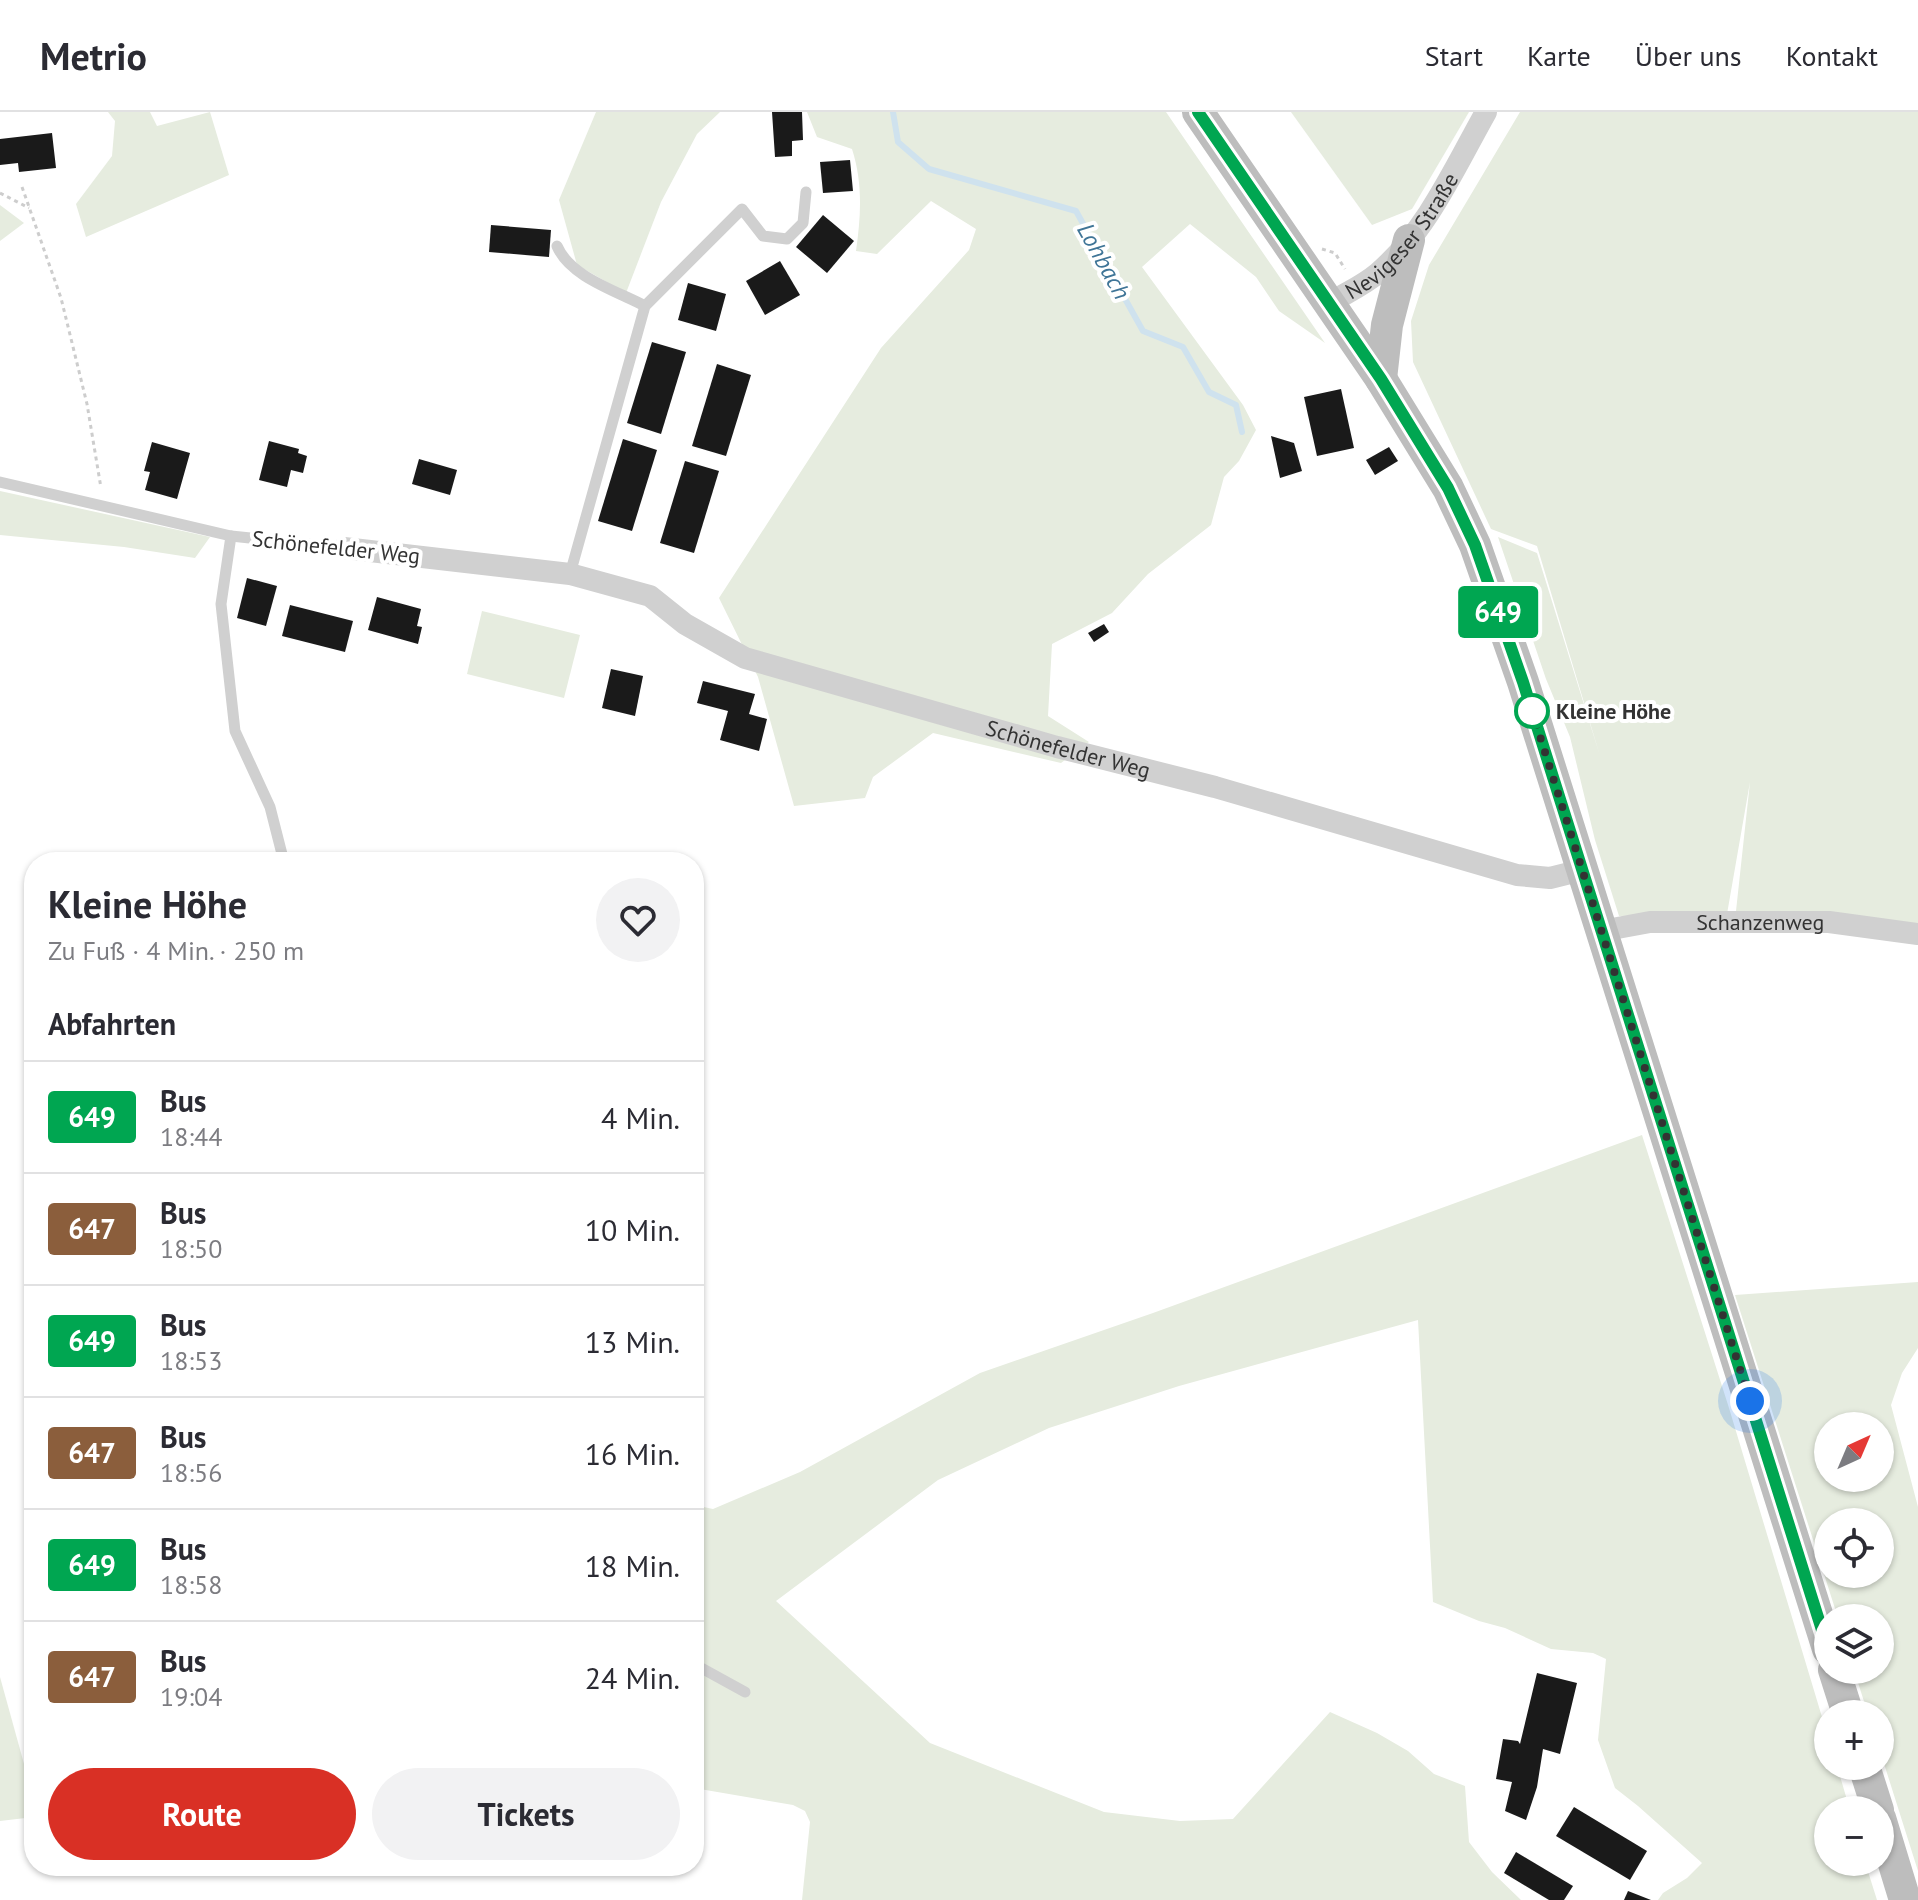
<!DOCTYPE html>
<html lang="de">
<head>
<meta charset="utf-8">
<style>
	:root { --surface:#fff; --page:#f2f2f3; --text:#2b2b33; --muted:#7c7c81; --line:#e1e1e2; --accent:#d93025 }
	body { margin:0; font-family:"PT Sans",sans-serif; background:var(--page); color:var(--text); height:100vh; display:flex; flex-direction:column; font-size:30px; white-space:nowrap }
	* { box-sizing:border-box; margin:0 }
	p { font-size:26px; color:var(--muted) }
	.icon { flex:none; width:44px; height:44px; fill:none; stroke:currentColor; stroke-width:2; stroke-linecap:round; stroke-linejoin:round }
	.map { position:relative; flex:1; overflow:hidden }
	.drawer { position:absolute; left:24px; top:740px; width:680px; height:1024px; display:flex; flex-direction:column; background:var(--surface); border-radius:32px; box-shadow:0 2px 6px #0004 }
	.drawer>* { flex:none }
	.badge { padding:0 16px; border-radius:6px; font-size:28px; line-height:52px }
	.needle { width:52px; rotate:44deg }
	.controls { position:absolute; left:1814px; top:1300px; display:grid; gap:16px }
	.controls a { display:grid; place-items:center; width:80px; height:80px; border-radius:50%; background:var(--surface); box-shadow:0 2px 6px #0004; font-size:40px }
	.you { position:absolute; width:40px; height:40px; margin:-20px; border:6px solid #fff; border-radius:50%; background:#1a73e8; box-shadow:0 0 0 12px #1a73e833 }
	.map>.badge { position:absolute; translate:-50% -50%; box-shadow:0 0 0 4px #fff }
	h2 { padding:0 24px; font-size:30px; line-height:72px }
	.round { display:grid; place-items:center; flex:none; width:84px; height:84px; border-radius:42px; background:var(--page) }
	.headline { display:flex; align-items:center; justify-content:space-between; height:136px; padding:0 24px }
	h1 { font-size:38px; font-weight:600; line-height:60px }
	.primary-button { display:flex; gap:16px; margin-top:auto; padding:16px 24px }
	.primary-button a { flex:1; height:92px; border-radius:48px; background:var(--accent); color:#fff; font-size:32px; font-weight:600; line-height:92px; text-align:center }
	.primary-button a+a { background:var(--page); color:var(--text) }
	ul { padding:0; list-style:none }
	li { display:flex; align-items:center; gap:24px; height:112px; padding:0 24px; border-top:2px solid var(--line) }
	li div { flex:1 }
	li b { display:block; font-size:30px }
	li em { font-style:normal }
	li .badge { min-width:88px; font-weight:700; text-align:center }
	header { display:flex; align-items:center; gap:48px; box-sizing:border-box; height:112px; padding:0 40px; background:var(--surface); border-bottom:2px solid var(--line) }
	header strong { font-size:38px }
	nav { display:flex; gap:44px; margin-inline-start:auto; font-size:28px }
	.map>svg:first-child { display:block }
</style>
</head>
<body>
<header>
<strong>Metrio</strong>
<nav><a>Start</a><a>Karte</a><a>Über uns</a><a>Kontakt</a></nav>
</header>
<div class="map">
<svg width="1918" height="1788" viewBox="0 0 1918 1788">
	<rect width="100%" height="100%" fill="#fff"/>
	<g fill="#e6ecdf" fill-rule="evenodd">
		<polygon points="108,0 150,0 157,14 210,0 229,63 86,125 76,92 112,44 115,9"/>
		<polygon points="596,0 720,0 697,22 661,90 626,181 577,153 559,88"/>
		<path d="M807,0h359l159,231 -46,-32 -23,-34 -66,-53 -48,43 101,138 13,25 -17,31 -15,16 -13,48 -63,49 -36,39 -60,31 -4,72 41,26 -28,21 -128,-30 -60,44 -8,21 -71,8 -36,-129 -39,-79 162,-250 88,-98 7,-21 -45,-28 -54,53 -21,-3c5,-35 7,-68 -4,-102l-35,-12z"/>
		<polygon points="1291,0 1469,0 1412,97 1372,113"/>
		<polygon points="1520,0 1918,0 1918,815 1736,799 1750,670 1727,802 1619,804 1595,728 1570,625 1546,567 1498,425 1537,441 1600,644 1537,434 1491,417 1413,250 1411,209 1429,153"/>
		<polygon points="0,93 24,111 0,129"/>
		<polygon points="0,379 210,425 195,446 124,435 0,423"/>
		<polygon points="482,499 580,523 564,586 467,562"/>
		<polygon points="1642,1023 1729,1296 1828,1625 1828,1654 1837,1654 1850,1698 1828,1698 1828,1750 1865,1750 1877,1788 1658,1788 1663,1781 1687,1766 1702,1751 1638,1694 1615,1676 1598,1628 1606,1547 1593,1541 1551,1537 1505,1516 1479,1509 1433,1490 1418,1208 1179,1274 1049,1316 938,1368 776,1489 930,1631 1104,1700 1180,1709 1233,1707 1330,1600 1377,1621 1408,1639 1434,1662 1465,1674 1469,1730 1492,1760 1521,1788 802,1788 810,1710 805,1699 793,1693 694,1676 694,1471 700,1472 704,1442 694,1433 694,1393 713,1397 800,1360 980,1261 1153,1201"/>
		<path d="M1918,1170v66l-16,25 -11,32 27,102v364l-38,-120v-37h-12l-14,-44h26v-52h-42l-103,-323zM1828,1314h52v52h-52zM1828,1410h52v52h-52z"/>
		<polygon points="0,1565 34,1688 34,1705 0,1709"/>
	</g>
	<polygon fill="#cfe2ee" points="694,1433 704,1442 700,1472 694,1471"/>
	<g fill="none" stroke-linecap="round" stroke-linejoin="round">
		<polyline stroke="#cfe2ee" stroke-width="6" points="893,0 898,30 929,57 1076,99 1143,219 1183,235 1209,280 1236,293 1242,320"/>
	</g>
	<g fill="#1a1a1a">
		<polygon points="772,0 802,0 803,28 792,29 792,44 775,45"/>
		<polygon points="52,21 56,56 19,60 18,51 0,53 0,27"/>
		<polygon points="850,48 853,79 823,81 820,50"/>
		<polygon points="823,103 854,129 827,161 796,135"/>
		<polygon points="491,113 551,118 549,145 489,140"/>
		<polygon points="780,149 800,183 765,203 746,169"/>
		<polygon points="688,171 726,182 716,219 678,208"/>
		<polygon points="652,230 686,240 661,322 627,311"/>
		<polygon points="717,252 751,263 726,344 692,334"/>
		<polygon points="1341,277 1354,336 1317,344 1304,285"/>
		<polygon points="1271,324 1294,331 1302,359 1280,366"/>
		<polygon points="623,327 657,338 632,419 598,409"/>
		<polygon points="269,329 299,337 298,341 307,344 303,361 291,358 287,375 259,368"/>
		<polygon points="152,330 190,341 177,387 145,378 150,360 144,359"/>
		<polygon points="1389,335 1398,349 1375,363 1366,348"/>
		<polygon points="419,347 457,358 450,383 412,372"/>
		<polygon points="685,349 719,359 694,441 660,431"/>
		<polygon points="247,466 277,474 266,514 237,506"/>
		<polygon points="377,485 421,497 417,514 422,515 418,532 368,518"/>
		<polygon points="290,493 353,509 345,540 282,524"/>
		<polygon points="1104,512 1109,520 1094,530 1088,521"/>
		<polygon points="611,557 643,564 635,604 602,596"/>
		<polygon points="703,569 755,582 749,602 767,607 759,639 720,628 728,599 697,591"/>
		<polygon points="1537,1561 1577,1571 1560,1642 1543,1637 1537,1675 1526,1708 1505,1699 1512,1670 1496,1667 1503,1627 1518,1629 1520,1632"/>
		<polygon points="1574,1695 1647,1739 1630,1768 1556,1724"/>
		<polygon points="1516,1740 1573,1774 1564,1788 1549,1788 1504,1761"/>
		<polygon points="1628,1779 1651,1788 1624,1788"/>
	</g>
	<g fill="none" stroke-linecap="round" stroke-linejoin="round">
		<g stroke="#cdcdcd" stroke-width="3" stroke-dasharray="4 4" stroke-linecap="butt">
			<polyline points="22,75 61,186 87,292 101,376"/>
			<polyline points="0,81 29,96"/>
			<polyline points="1322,137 1335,141 1345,157"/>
		</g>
		<g stroke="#d0d0d0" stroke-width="11">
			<path d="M557,134c13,31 60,45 88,60"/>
			<polyline points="0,370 231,424 344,436"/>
			<polyline points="231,424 221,492 235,619 270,695 284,750"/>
			<polyline points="570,462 645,194 742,97 763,124 787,127 803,111 806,80"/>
			<polyline points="694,1552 745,1580"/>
		</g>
		<g stroke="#d0d0d0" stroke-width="22">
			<path id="s1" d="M1330,191c16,-10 34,-18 48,-30 49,-42 77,-106 108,-161"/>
			<path id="s2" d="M344,436l226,26 80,22 35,28 60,34 312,89 158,40 302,88 33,3 32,-8"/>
			<path id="s3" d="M1601,819l49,-9h179l89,12"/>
		</g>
		<g stroke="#bdbdbd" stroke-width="32">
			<polyline points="1198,0 1381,267 1448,376 1475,433 1523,570 1828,1537"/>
			<polyline points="1381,267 1387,213 1409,128"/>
			<polyline points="1834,1558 1848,1602"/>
			<polyline points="1864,1654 1878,1698"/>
			<polyline points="1880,1706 1905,1788"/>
		</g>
	</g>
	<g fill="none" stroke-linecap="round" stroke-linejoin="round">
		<g stroke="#fff" stroke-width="18">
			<polyline id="line" points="1198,0 1381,267 1448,376 1475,433 1523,570 1828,1537"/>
		</g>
		<use href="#line" stroke="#00a651" stroke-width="12"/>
		<polyline stroke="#333" stroke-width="8" stroke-dasharray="0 14.4" points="1532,599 1750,1289"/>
	</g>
	<circle fill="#fff" stroke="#00a651" stroke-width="4" cx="1532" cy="599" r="16"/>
	<g text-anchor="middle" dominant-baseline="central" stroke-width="8" stroke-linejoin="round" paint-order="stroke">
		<g font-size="22" fill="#333" stroke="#fff">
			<text stroke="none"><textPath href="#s1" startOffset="100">Nevigeser Straße</textPath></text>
			<text transform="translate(336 435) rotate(6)">Schönefelder Weg</text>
			<text stroke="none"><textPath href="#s2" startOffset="760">Schönefelder Weg</textPath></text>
			<text stroke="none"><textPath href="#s3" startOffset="160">Schanzenweg</textPath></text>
		</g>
		<g font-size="22" font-weight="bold" fill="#333" stroke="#fff" text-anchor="start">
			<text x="1556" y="599">Kleine Höhe</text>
		</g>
		<g font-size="24" font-style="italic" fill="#3f7597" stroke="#fff">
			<text transform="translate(1104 149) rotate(61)">Lohbach</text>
		</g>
	</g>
</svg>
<div class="controls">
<a><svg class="needle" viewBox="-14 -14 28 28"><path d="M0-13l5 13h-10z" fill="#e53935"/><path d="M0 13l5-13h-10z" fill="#7c7c81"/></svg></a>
<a><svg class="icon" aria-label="locate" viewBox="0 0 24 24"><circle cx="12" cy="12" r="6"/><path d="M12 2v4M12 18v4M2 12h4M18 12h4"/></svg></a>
<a><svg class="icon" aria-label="layers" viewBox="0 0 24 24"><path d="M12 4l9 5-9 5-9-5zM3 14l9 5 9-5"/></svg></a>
<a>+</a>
<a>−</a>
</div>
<div class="you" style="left:1750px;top:1289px"></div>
<b class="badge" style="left:1498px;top:500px;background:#00a651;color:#fff">649</b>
<section class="drawer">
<div class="headline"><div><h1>Kleine Höhe</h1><p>Zu Fuß · 4 Min. · 250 m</p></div><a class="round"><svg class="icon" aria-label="heart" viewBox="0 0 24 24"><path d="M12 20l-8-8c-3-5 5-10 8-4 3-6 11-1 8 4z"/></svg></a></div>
<h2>Abfahrten</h2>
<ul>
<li><span class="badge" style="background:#00a651;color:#fff">649</span><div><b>Bus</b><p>18:44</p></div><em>4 Min.</em></li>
<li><span class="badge" style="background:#8b5e3c;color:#fff">647</span><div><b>Bus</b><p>18:50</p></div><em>10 Min.</em></li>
<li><span class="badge" style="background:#00a651;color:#fff">649</span><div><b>Bus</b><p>18:53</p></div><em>13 Min.</em></li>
<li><span class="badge" style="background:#8b5e3c;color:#fff">647</span><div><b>Bus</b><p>18:56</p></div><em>16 Min.</em></li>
<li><span class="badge" style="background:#00a651;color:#fff">649</span><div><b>Bus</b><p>18:58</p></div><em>18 Min.</em></li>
<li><span class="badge" style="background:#8b5e3c;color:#fff">647</span><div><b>Bus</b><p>19:04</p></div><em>24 Min.</em></li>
</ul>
<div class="primary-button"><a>Route</a><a>Tickets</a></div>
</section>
</div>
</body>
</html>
